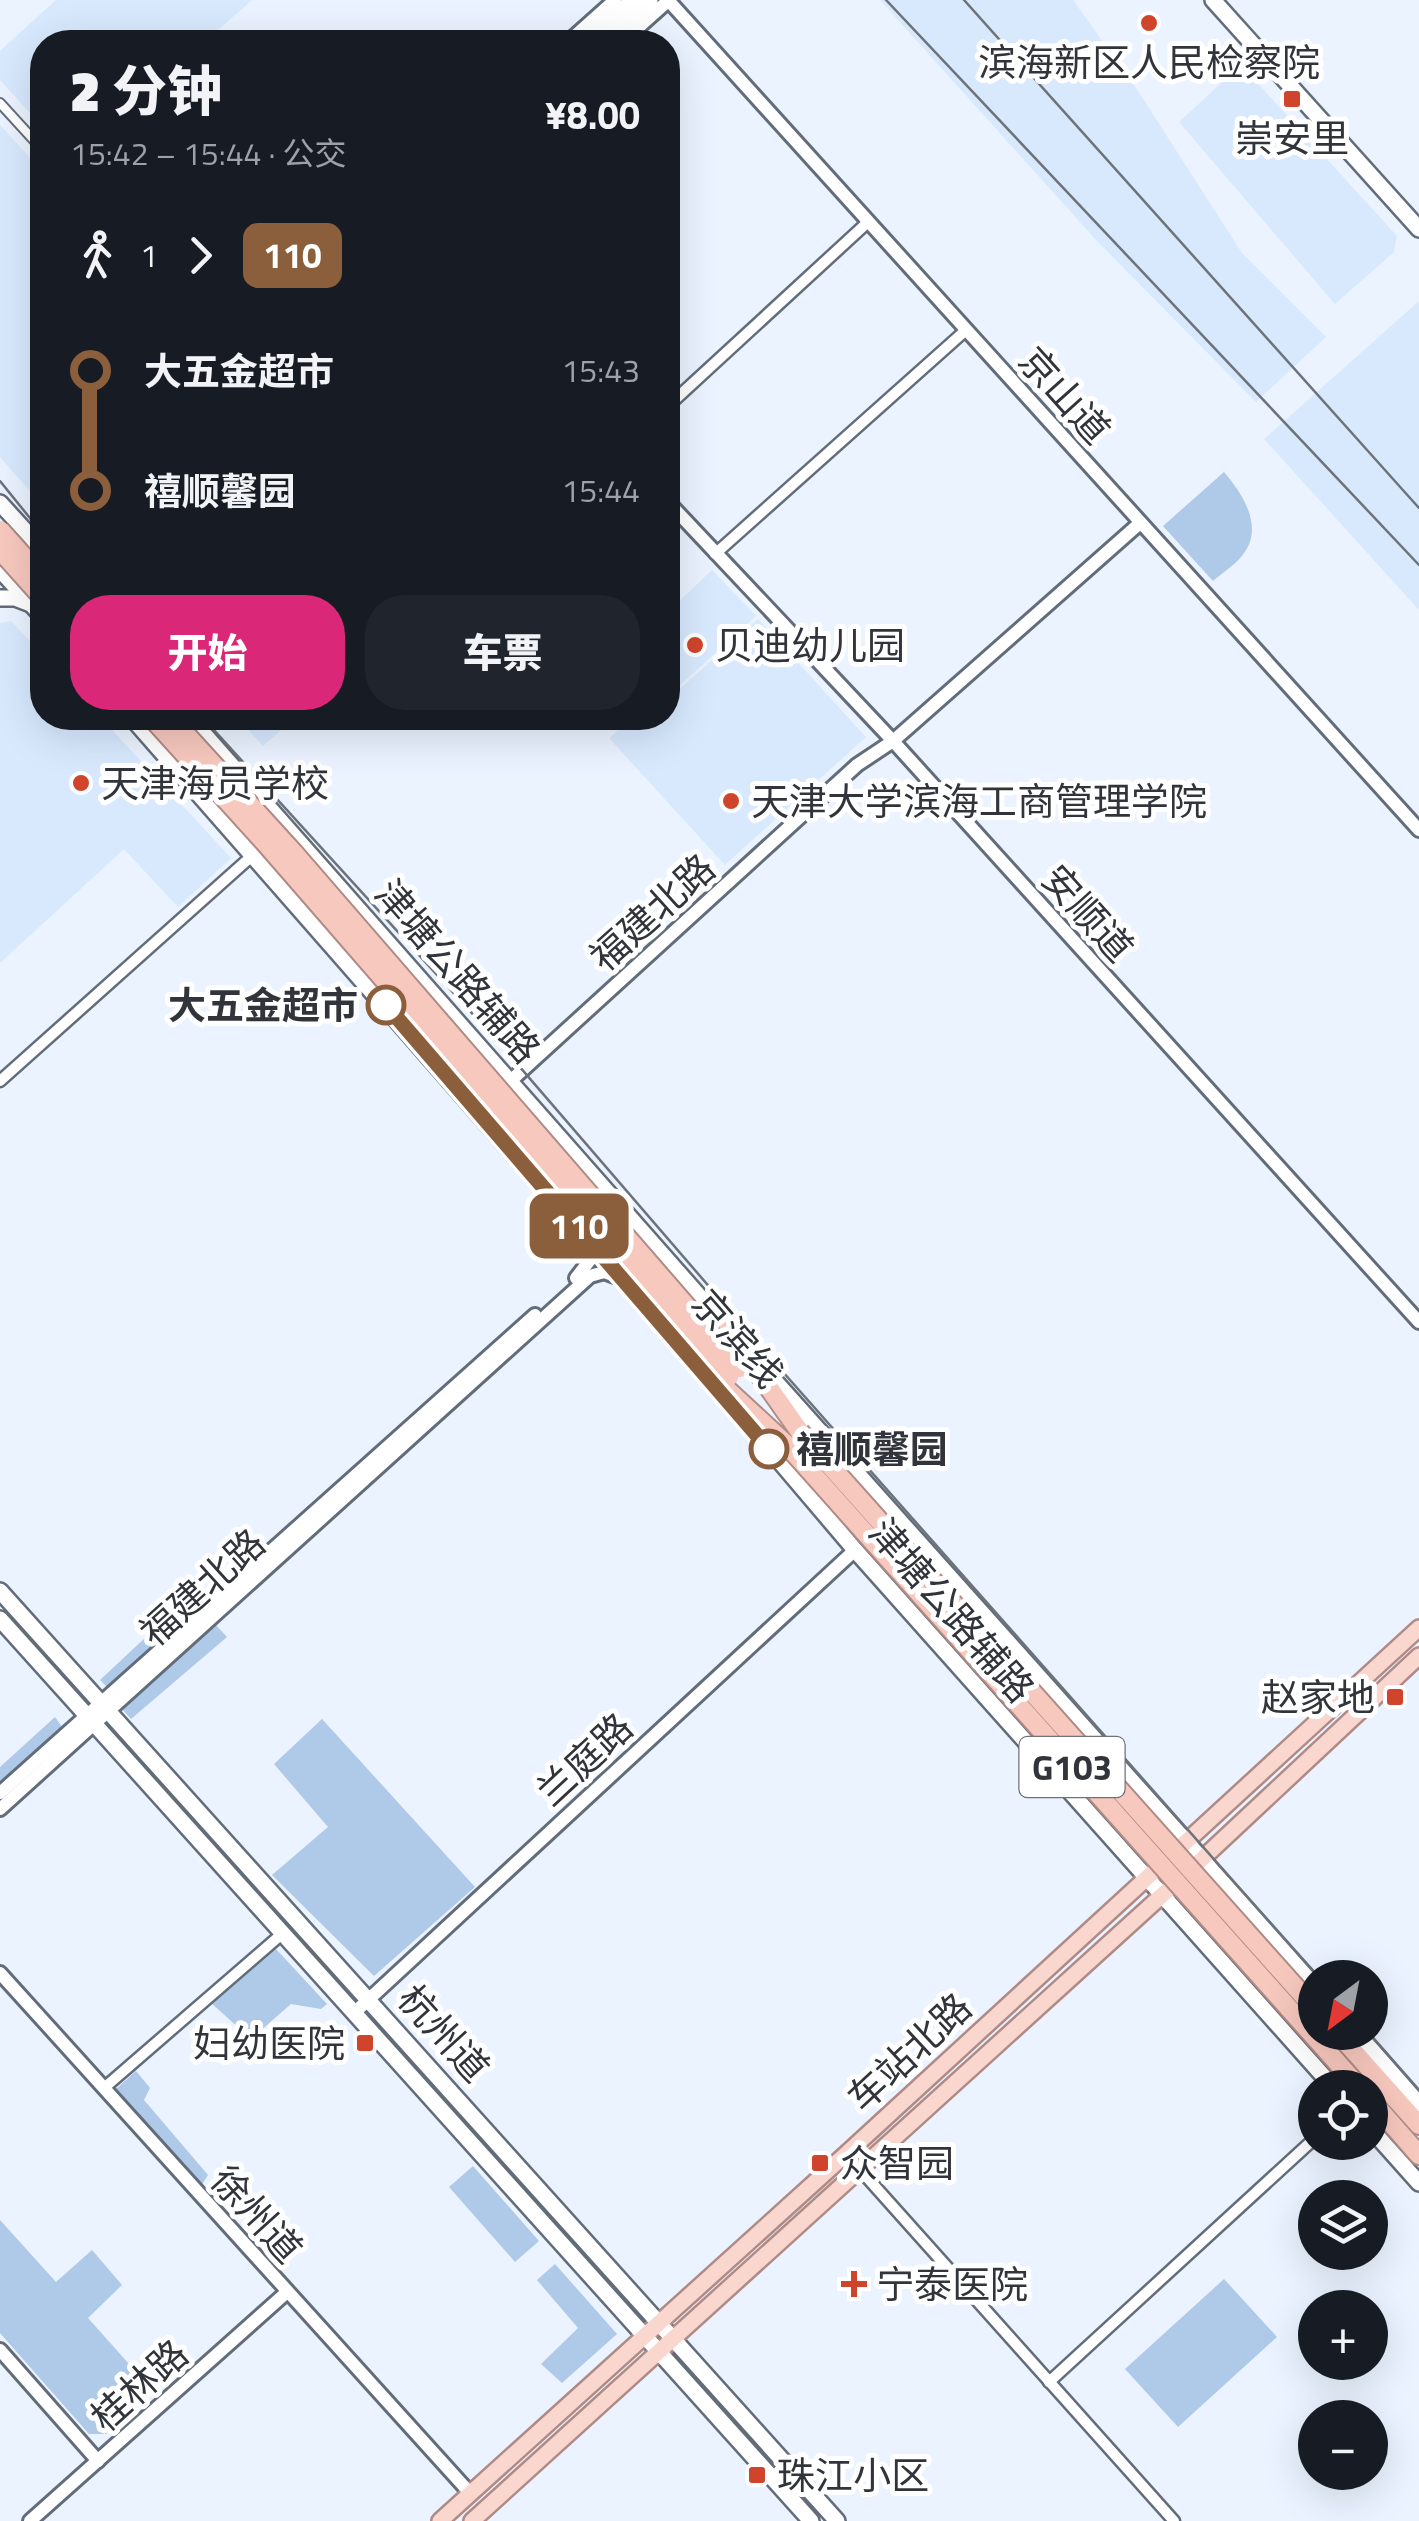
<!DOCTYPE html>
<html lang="zh">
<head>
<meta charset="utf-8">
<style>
	:root { --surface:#171b24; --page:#20242c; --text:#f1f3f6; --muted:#9ea1a6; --accent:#db2777 }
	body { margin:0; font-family:"Titillium Web","Noto Sans SC",sans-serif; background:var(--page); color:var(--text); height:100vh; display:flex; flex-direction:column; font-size:38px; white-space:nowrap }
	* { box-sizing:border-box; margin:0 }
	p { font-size:32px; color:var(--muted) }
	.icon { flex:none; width:55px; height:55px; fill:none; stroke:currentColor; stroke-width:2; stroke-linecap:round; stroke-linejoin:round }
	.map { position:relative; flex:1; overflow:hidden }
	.side { position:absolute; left:30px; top:30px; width:650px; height:700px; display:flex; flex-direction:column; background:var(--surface); border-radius:40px; box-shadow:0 10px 40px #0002 }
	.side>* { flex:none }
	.badge { padding:0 20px; border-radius:15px; font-size:35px; line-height:65px }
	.needle { width:65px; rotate:212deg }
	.controls { position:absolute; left:1298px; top:1960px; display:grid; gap:20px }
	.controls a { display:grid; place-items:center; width:90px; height:90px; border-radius:50%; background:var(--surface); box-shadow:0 10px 40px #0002; font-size:50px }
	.map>.badge { position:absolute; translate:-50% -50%; box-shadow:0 0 0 5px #fff }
	.legs { display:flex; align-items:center; gap:15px; height:110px; padding:0 40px; font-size:32px }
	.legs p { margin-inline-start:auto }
	.head { display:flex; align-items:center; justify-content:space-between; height:170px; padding:0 40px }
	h1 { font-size:55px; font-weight:800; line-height:75px }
	.button { display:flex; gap:20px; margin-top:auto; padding:20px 40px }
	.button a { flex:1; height:115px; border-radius:40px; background:var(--accent); color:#fff; font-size:40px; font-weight:800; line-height:115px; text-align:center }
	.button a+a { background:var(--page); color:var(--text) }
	ul { padding:0 40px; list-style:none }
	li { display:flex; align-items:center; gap:35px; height:120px; font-size:38px }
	li i { display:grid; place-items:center; width:15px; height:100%; margin:0 12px; background:currentColor }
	li i::after { content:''; width:25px; height:25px; margin:-12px; border:8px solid; border-radius:50%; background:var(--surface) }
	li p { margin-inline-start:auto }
	li:first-child i { background:linear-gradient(#0000 50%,currentColor 0) }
	li:last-child i { background:linear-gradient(currentColor 50%,#0000 0) }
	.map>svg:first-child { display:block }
</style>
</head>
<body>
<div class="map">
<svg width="1419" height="2521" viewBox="0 0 1419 2521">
	<rect width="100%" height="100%" fill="#eaf3ff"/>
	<g fill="#d8e9fe">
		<polygon points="56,0 252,0 204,42 42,42 42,126 0,80 0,51"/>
		<polygon points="880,0 1073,0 1138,91 1242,253 1326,337 1256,402 1096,240"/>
		<polygon points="1241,65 1397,236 1394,252 1335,304 1179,122"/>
		<polygon points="0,125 42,171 42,494 37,499 0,457"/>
		<polygon points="1419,301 1419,610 1264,439"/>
		<polygon points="712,570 756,616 678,687 668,675 668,612"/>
		<polygon points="758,619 866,737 725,865 609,738 632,718 668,718 668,688 674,694"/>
		<polygon points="11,621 42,654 42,718 101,718 231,858 178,907 124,849 0,963 0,623"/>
		<polygon points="237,718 295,718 263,746"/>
	</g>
	<g fill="#afc9e9">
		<path d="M1224,472c18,21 40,54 20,81 -7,11 -21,19 -31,28l-50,-55z"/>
		<polygon points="192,1594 199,1602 108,1688 100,1680"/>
		<polygon points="215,1624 227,1637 131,1719 121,1708"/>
		<polygon points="55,1717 62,1727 0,1782 0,1767"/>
		<polygon points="322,1719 475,1887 374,1976 272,1875 328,1827 274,1764"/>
		<polygon points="276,1949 327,2004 321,2009 291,2004 251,2039 210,2002"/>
		<polygon points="136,2071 150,2088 144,2100 208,2175 201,2186 115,2090"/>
		<polygon points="473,2166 539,2241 515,2262 449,2187"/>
		<polygon points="0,2220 56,2282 92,2250 122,2285 88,2318 153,2391 106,2434 89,2434 0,2333"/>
		<polygon points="555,2264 617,2334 562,2383 541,2364 578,2328 537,2280"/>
		<polygon points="1224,2279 1277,2337 1178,2427 1125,2369"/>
	</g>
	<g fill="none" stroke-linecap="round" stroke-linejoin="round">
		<g stroke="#636d7a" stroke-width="12">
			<polyline id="pedestrian" points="0,103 42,149"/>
		</g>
		<g stroke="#636d7a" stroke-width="15">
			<g id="minor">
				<polyline points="668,406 868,222"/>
				<polyline points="715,554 966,330"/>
				<polyline points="0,1081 254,854"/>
				<polyline points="104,2088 283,1933"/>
				<polyline points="846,2154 1174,2521"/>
				<polyline points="1049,2382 1314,2139"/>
			</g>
		</g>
		<g stroke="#636d7a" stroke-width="18">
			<g id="tertiary">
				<polyline points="668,0 1419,830"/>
				<polyline points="568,42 615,0"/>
				<polyline points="622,42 669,0"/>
				<polyline points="668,502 893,741 1419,1322"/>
				<polyline points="506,1085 857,765 893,741 1140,523"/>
				<polyline points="576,1278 590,1260 586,1239"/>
				<polyline points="0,1793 535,1315"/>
				<polyline points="0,1809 590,1276 604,1272 620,1278"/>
				<polyline points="0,1973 470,2493"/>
				<polyline points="354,2013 855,1550"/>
				<polyline points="0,2350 98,2461"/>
				<polyline points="30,2521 287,2292"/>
			</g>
		</g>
		<g stroke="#636d7a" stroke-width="20">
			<g id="secondary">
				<polyline points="1213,0 1419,229"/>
				<polyline points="586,42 633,0"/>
				<polyline points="604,42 650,1"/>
				<polyline points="0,503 40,547"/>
				<polyline points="0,570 42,616"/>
				<polyline points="0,598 15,598 28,603"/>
				<path d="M35,608c-16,-29 -11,-50 7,-76"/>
				<polyline points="132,718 702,1369"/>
				<polyline points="190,718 729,1330"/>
				<polyline points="765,1370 1315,1986"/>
				<polyline points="727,1399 855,1550 1334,2088"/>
				<polyline points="0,1591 837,2521"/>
				<polyline points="0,1619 811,2521"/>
				<polyline points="1356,2032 1419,2104"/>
				<polyline points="1370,2128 1419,2183"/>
			</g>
		</g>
		<g stroke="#b08b86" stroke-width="20">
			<g id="primary">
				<polyline points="440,2521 846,2154 1419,1628"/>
				<polyline points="472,2521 1202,1859 1419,1656"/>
			</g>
		</g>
		<g stroke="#b08b86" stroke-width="22">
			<g id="trunk">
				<polyline points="724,1324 800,1432"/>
				<polyline points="695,1360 786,1444"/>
				<polyline points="1336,2032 1419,2125"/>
				<polyline points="1370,2099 1419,2155"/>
			</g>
		</g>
		<use href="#pedestrian" stroke="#fff" stroke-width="8"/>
		<use href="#minor" stroke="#fff" stroke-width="10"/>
		<use href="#tertiary" stroke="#fff" stroke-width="12"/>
		<use href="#secondary" stroke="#fff" stroke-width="15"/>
		<use href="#primary" stroke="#f9d6ce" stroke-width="15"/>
		<use href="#trunk" stroke="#f7c8be" stroke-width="18"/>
		<g stroke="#6d737b" stroke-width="2.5">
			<polyline points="886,0 1419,565"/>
			<polyline points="964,0 1419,508"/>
			<polyline points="0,481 42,533"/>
			<polyline points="203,718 500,1044 775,1363 1319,1978"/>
			<polyline points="1368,2032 1419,2090"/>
		</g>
		<g stroke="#b08b86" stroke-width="22" stroke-linecap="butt">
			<g id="trunk-bridge">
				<polyline points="0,530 42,577"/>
				<polyline points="0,550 42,597"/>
				<polyline points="152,718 267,845 729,1377"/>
				<polyline points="171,718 293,852 740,1368"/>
				<polyline points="800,1432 1315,2009"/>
				<polyline points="786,1444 1360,2088"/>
			</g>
		</g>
		<use href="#trunk-bridge" stroke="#f7c8be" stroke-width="18"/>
	</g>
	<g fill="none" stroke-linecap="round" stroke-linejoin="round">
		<g stroke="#fff" stroke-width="22">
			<polyline id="line-1" points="386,1005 769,1449"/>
		</g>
		<use href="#line-1" stroke="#8b5e3c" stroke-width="15"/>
	</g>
	<g fill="#d0442c" stroke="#fff" stroke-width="4">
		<circle cx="1149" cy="23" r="10"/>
		<rect x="1282" y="89" width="20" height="20" rx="5"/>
		<circle cx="695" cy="645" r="10"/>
		<circle cx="81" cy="783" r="10"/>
		<circle cx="731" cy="801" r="10"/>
		<rect x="1385" y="1687" width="20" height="20" rx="5"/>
		<rect x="355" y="2033" width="20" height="20" rx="5"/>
		<rect x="810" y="2153" width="20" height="20" rx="5"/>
		<path d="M849 2269h10v10h10v10h-10v10h-10v-10h-10v-10h10z"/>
		<rect x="747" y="2465" width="20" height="20" rx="5"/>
	</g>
	<g fill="#fff" stroke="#8b5e3c" stroke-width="5">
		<circle cx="386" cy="1005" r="18"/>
		<circle cx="769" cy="1449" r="18"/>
	</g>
	<g text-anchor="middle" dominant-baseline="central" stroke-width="10" stroke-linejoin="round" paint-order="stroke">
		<rect fill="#fff" stroke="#6f7276" stroke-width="2.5" x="1019.5" y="1737" width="105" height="60" rx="8"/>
		<g font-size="35" font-weight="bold" fill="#31353b">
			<text x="1072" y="1767">G103</text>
		</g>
		<g font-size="38" fill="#31353b" stroke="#fff" text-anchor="start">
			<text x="1149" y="62" text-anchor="middle">滨海新区人民检察院</text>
			<text x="1292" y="138" text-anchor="middle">崇安里</text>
			<text x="715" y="645">贝迪幼儿园</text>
			<text x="101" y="783">天津海员学校</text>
			<text x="751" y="801">天津大学滨海工商管理学院</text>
			<text x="1375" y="1697" text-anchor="end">赵家地</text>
			<text x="345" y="2043" text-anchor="end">妇幼医院</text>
			<text x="840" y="2163">众智园</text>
			<text x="876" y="2284">宁泰医院</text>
			<text x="777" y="2475">珠江小区</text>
		</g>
		<g font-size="38" fill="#31353b" stroke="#fff">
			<text transform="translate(1065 395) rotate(48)">京山道</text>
			<text transform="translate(652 912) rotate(-42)">福建北路</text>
			<text transform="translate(1088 913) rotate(48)">安顺道</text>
			<text transform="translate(458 971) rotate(49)">津塘公路辅路</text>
			<text transform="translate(738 1338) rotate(49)">京滨线</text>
			<text transform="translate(202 1587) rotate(-42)">福建北路</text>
			<text transform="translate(952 1610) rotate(49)">津塘公路辅路</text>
			<text transform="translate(584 1759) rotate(-43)">兰庭路</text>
			<text transform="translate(444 2033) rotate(48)">杭州道</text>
			<text transform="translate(909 2052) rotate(-43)">车站北路</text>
			<text transform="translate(257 2214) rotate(48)">徐州道</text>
			<text transform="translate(139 2385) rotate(-42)">桂林路</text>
		</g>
		<g font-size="38" font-weight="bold" fill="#31353b" stroke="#fff" text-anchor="end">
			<text x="358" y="1005">大五金超市</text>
			<text x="796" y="1449" text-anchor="start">禧顺馨园</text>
		</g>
	</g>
</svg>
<div class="controls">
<a><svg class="needle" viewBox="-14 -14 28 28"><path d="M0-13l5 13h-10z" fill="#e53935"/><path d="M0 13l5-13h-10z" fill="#9ea1a6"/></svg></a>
<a><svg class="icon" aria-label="locate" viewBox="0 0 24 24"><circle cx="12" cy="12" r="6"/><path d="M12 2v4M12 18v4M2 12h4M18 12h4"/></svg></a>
<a><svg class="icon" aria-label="layers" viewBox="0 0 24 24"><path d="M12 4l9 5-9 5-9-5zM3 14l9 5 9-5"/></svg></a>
<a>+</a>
<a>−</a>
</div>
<b class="badge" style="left:579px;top:1226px;background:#8b5e3c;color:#fff">110</b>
<section class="side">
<div class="head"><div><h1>2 分钟</h1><p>15:42 – 15:44 · 公交</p></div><b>¥8.00</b></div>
<div class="legs"><svg class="icon" aria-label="walk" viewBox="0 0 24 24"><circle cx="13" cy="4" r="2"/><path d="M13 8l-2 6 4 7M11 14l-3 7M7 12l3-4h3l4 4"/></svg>1<svg class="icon" aria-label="forward" viewBox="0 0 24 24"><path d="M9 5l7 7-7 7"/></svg><b class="badge" style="background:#8b5e3c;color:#fff">110</b></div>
<ul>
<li><i style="color:#8b5e3c"></i><b>大五金超市</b><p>15:43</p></li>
<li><i style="color:#8b5e3c"></i><b>禧顺馨园</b><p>15:44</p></li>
</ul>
<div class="button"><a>开始</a><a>车票</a></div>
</section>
</div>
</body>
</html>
